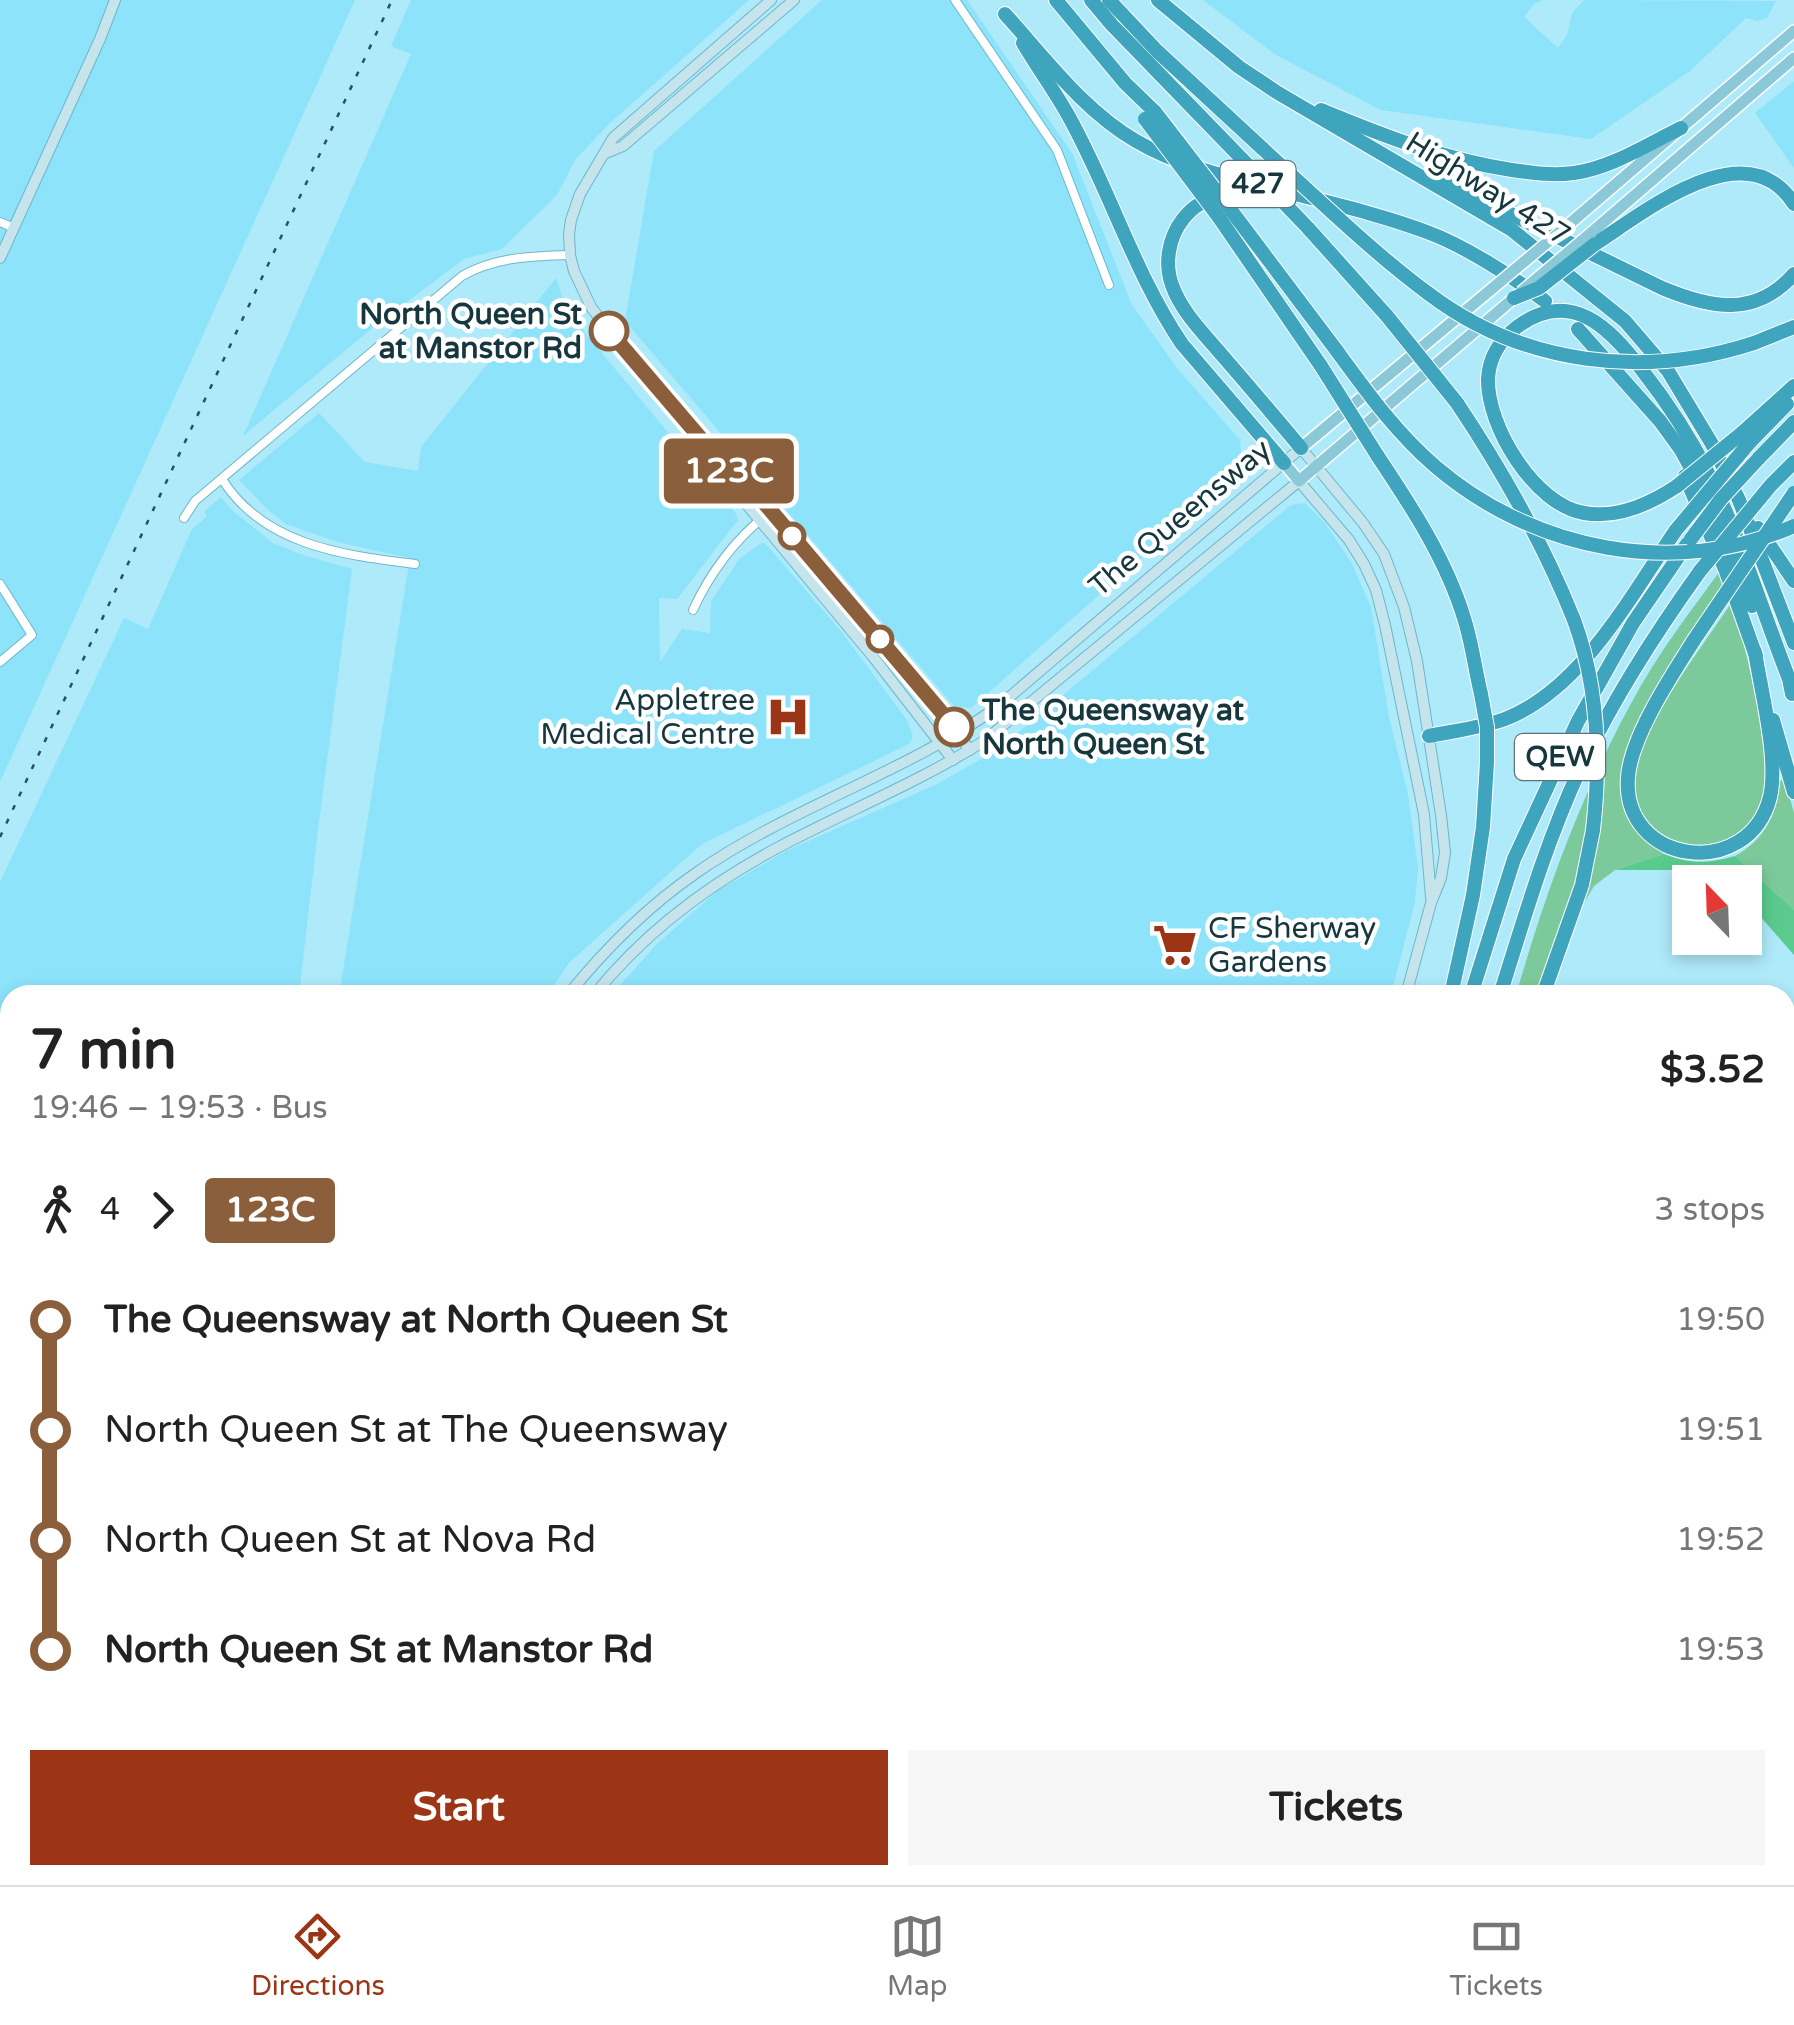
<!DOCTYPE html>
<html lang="en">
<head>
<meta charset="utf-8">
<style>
	:root { --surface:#fff; --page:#f6f6f6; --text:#222; --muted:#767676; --line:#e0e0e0; --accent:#9c3516 }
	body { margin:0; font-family:"Varela Round",sans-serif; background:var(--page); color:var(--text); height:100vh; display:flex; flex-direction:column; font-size:38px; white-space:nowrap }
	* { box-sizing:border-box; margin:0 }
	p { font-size:32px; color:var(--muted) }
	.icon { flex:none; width:55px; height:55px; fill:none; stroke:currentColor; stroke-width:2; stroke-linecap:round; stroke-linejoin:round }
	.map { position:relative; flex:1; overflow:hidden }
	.details { position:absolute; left:0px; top:985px; width:1795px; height:900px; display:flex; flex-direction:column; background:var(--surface); border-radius:30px 30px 0 0; box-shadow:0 5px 15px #0003 }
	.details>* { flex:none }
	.badge { padding:0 20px; border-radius:8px; font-size:35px; line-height:65px }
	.needle { width:65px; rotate:337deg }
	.buttons { position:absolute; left:1672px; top:865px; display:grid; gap:20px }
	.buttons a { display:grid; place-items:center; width:90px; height:90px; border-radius:0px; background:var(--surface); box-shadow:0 5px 15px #0003; font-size:50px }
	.map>.badge { position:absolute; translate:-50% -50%; box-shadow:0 0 0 5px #fff }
	.legs { display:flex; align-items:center; gap:15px; height:110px; padding:0 30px; font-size:32px }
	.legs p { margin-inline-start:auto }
	.overview { display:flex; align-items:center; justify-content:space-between; height:170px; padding:0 30px }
	h1 { font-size:55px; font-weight:700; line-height:75px }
	.primary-button { display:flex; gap:20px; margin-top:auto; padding:20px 30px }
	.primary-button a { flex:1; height:115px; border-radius:0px; background:var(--accent); color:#fff; font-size:40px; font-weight:700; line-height:115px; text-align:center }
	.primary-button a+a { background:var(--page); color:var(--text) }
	ul { padding:0 30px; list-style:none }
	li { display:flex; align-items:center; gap:35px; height:110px; font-size:38px }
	li i { display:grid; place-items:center; width:15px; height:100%; margin:0 12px; background:currentColor }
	li i::after { content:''; width:25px; height:25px; margin:-12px; border:8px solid; border-radius:50%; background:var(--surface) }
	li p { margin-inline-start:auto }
	li:first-child i { background:linear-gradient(#0000 50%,currentColor 0) }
	li:last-child i { background:linear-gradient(currentColor 50%,#0000 0) }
	.menu { display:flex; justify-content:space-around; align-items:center; height:140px; border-top:2px solid var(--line); background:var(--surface); font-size:28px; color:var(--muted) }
	.menu a { display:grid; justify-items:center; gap:5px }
	.menu .active { color:var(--accent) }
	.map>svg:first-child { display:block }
</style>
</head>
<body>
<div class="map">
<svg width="1794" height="1885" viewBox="0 0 1794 1885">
	<rect width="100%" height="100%" fill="#afeafa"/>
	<g fill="#8ce3fa">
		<polygon points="0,0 355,0 0,782"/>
		<polygon points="411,0 749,0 609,124 575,160 557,195 502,249 464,259 371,329 243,436 411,54 391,46"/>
		<polygon points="822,0 967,0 1072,153 1132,305 1177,368 1240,440 1242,469 971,708 954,706 625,321 654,151"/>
		<polygon points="1203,0 1543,0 1534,4 1524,17 1558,48 1567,35 1572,13 1584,0 1776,1 1767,18 1757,21 1746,18 1690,71 1591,139 1381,110 1276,55"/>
		<polygon points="1794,81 1794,168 1755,113"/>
		<polygon points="556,278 567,311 736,514 738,520 677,599 659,598 660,662 682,629 710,633 711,601 740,558 761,543 765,543 840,630 907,720 913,736 910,743 903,747 702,844 570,962 547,995 339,995 410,558 337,542 286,524 269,511 239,480 319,413 365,462 418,471 421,447"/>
		<polygon points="221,497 233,511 273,543 303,555 352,569 318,830 299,995 10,995 10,1087 0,1083 0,882 124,618 148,629 192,529 207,516 204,512"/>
		<polygon points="1305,503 1325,523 1352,564 1371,607 1389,717 1408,794 1418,868 1415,902 1391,995 611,995 657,944 717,891 788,850 935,785 997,750 1291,505"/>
		<polygon points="385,1875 676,1875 648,1885 536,1885 525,1877 510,1885 476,1885 472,1882 468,1885 399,1885"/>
	</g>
	<g fill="#7cca9b">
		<path d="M1720,571l6,16 -97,159c-15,50 -10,77 35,108l-49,16 -21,16 -44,75 -14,34h-20c31,-108 70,-214 126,-311 23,-40 51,-76 78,-113z"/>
		<path d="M1732,602c12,40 21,79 28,119 4,22 9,47 5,69 -12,64 -93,79 -124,21 -6,-11 -9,-25 -7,-37 7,-49 69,-128 98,-172z"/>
		<path d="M1785,780l9,33v97l-59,-54c29,-16 43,-42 44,-75z"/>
		<polygon points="676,1875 807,1875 813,1877 841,1875 1176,1875 1176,1885 648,1885"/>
	</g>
	<g fill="#5acb8d">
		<path d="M1664,854c25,10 44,10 71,2l59,54v45l-49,-56v-17h-14l-11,-12h-105z"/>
		<polygon points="10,1173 10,1281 0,1285 0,1174"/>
		<polygon points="10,1400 10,1654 0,1649 0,1408"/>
		<polygon points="10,1799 10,1875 74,1875 68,1885 0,1885 0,1810"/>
		<polygon points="219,1875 385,1875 399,1885 220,1885 221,1879"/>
	</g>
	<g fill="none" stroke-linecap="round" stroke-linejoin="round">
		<polyline stroke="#7c88e5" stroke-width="2.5" points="820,1885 824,1877"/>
		<g stroke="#6cb7cb" stroke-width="10">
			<g id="street">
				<polyline points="955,0 1057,150 1109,285"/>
				<polyline points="0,222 14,228"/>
				<path d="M222,479c42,67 122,76 193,85"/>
				<path d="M184,518l11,-17 267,-225c33,-19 70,-20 108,-21"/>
				<polyline points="0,584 32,635 0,662"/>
				<path d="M693,610c18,-39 44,-73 78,-99"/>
				<polyline points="1785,1364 1794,1375"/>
				<polyline points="1785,1580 1794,1591"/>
				<polyline points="1785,1627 1794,1619"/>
				<polyline points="1785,1864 1794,1856"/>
				<polyline points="1288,1875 1304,1885"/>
				<polyline points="1549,1885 1561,1875"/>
				<polyline points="1760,1885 1772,1875"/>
			</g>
		</g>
		<g stroke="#6cb7cb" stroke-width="12">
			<g id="secondary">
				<polyline points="771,0 613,138 580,194 571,220 569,234 570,255 574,271 591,307 615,339 731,475 744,479 920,685 970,750"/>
				<polyline points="606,153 623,146 794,0"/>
				<polyline points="0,258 100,39 115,0"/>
				<polyline points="731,475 733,488 874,658 953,760"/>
				<path d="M568,995c37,-46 79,-88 128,-122 95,-66 209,-100 303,-167l302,-258 62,75 21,31 20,53 13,54 24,154 4,38 -4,25 -10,25 -25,92"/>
				<path d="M594,995c50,-62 115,-111 185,-148 68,-36 140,-65 205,-106l315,-260 50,59 15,24 12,26 9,35 39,189 7,83"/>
				<polyline points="1785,1031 1794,1023"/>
				<polyline points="0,1125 10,1128"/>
				<polyline points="80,1885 85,1875"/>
				<polyline points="106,1885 111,1875"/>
			</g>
		</g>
		<g stroke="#fff" stroke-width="14">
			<g id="primary">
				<polyline points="1574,220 1794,31"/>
				<polyline points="1591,233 1794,58"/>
				<polyline points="1301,448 1494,287"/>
				<polyline points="1284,463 1299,481 1514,298"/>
			</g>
		</g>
		<g stroke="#fff" stroke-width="16">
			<g id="highway">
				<polyline points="1056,0 1125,83 1155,112"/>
				<polyline points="1091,0 1112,25 1242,159"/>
				<polyline points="1109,0 1157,51 1263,149"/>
				<polyline points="1158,0 1239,67 1278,93 1512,230 1625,321 1668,371 1712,444 1739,500 1794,643"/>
				<path d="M1005,14c40,44 79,97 131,127 46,27 100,38 151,51 47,12 95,23 140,40 38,14 86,45 118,69"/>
				<path d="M1023,43c14,24 31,47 45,72 42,75 66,158 114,229l102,119"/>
				<path d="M1321,110c63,26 124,50 191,60 21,3 41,6 62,3 37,-5 74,-29 107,-45"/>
				<path d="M1433,176l229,112c48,20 93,30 132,-14"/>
				<path d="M1275,197c-33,-5 -69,-8 -92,22 -14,18 -19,44 -11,66 9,26 31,48 49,69 27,31 54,63 80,94"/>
				<polyline points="1230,209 1337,351"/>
				<polyline points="1218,216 1321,366"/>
				<polyline points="1308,228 1387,316"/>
				<path d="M1595,244c50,-32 151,-115 199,-40"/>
				<polyline points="1578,329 1660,421 1681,450 1711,505 1752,606"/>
				<polyline points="1754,343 1794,327"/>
				<path d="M1457,403c46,69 86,139 117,217"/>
				<polyline points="1742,433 1794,386"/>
				<polyline points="1750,442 1787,404"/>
				<path d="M1377,455c34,51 69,104 87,163 8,25 11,51 17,76"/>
				<polyline points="1758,459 1794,422"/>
				<polyline points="1685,476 1725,569 1756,656"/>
				<polyline points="1771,485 1794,462"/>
				<path d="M1677,486c-27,18 -59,33 -93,27 -49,-8 -97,-86 -96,-134 1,-21 12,-39 29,-52 54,-40 93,1 125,43 25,32 48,67 66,103 33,66 54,137 81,206l3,15"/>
				<polyline points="1758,528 1794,581"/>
				<path d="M1694,640c-22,35 -63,96 -66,137 -7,88 121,105 142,20 9,-38 -9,-106 -15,-145"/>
				<polyline points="1773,720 1794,792"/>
				<path d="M1429,736c24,-5 52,-8 76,-17 77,-30 126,-124 171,-189"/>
				<polyline points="1451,995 1473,895 1483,827 1487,762"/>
				<polyline points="1471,995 1514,859 1578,721 1633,623 1687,544"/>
				<path d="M1500,995c24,-76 46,-153 80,-226 33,-70 74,-134 120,-198"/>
				<polyline points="1543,995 1582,885 1593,830"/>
				<polyline points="1182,1885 1183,1875"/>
				<polyline points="1217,1885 1220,1875"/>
				<polyline points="1252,1885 1255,1875"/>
			</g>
		</g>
		<use href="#street" stroke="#fff" stroke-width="8"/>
		<use href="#secondary" stroke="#c5e4ec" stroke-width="10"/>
		<use href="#primary" stroke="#8cc9d8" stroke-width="11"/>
		<use href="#highway" stroke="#3fa5be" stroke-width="14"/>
		<polyline stroke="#2d515a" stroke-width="2.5" stroke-dasharray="5 10" stroke-linecap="butt" points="0,837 392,0"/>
		<g stroke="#fff" stroke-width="14" stroke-linecap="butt">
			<g id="primary-bridge">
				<polyline points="1494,287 1574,220"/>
				<polyline points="1521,292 1591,233"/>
			</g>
		</g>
		<g stroke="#fff" stroke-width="16" stroke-linecap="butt">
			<g id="highway-bridge">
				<polyline points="1155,112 1230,209"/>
				<polyline points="1145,119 1218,216"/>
				<path d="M1263,149c53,48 109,103 166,145 94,71 215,85 325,49"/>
				<polyline points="1242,159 1308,228"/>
				<polyline points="1514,298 1539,288 1595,244"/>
				<polyline points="1387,316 1457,403"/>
				<path d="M1337,351c30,41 60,83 99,116 97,83 239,112 358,59"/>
				<polyline points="1321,366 1377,455"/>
				<polyline points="1677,486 1742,433"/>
				<polyline points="1676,530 1750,442"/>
				<polyline points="1691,539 1721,499 1758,459"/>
				<polyline points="1700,571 1771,485"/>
				<path d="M1574,620c25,68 27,139 19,210"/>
				<polyline points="1694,640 1794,493"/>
				<polyline points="1481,694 1487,727 1487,762"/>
			</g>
		</g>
		<use href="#primary-bridge" stroke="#8cc9d8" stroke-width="11"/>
		<use href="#highway-bridge" stroke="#3fa5be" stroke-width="14"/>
	</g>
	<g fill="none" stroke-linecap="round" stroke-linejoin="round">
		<g stroke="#fff" stroke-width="22">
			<polyline id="line-1" points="609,331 732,475 744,479 954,727"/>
		</g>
		<use href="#line-1" stroke="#8b5e3c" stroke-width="15"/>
	</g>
	<defs>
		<g id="hospital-bare" transform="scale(3.45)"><path d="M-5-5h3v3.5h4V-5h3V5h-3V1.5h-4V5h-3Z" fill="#9c3516" stroke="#fff" stroke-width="2.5" paint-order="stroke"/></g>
		<g id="supermarket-bare" transform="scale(3.45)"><path d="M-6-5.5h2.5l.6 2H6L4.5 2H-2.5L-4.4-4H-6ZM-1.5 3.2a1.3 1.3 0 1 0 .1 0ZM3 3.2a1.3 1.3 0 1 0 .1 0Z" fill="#9c3516" stroke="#fff" stroke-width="2.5" paint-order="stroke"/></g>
	</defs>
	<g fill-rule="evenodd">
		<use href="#hospital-bare" x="788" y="717"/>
		<use href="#supermarket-bare" x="1175" y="945"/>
	</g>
	<g fill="#fff" stroke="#8b5e3c" stroke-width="5">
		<circle cx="609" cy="331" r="18"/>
		<circle cx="792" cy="536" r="12"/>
		<circle cx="880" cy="639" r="12"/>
		<circle cx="954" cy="727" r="18"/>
	</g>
	<g text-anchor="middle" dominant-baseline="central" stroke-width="9" stroke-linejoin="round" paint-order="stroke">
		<g fill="#fff" stroke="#5d7379" stroke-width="2.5">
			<rect x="1220.5" y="161" width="75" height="46" rx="8"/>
			<rect x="1515" y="734" width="90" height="46" rx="8"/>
		</g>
		<g font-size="28" font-weight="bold" fill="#17373f">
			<text x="1258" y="184">427</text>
			<text x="1560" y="757">QEW</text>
		</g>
		<g font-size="30" fill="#17373f" stroke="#fff">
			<text transform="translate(1488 189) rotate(32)">Highway 427</text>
			<text transform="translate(1180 518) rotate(-40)">The Queensway</text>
		</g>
		<g font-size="30" font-weight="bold" fill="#17373f" stroke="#fff" text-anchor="end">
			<text x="582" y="314">North Queen St<tspan x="582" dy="34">at Manstor Rd</tspan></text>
			<text x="982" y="710" text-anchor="start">The Queensway at<tspan x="982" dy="34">North Queen St</tspan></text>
		</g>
		<g font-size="30" fill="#17373f" stroke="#fff" text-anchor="end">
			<text x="755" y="700">Appletree<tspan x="755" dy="34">Medical Centre</tspan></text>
			<text x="1208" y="928" text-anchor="start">CF Sherway<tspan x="1208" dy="34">Gardens</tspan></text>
		</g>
	</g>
</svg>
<div class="buttons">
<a><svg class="needle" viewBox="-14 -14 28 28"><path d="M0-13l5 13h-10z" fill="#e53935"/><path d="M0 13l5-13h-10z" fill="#767676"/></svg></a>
</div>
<b class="badge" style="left:729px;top:471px;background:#8b5e3c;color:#fff">123C</b>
<section class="details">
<div class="overview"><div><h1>7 min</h1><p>19:46 – 19:53 · Bus</p></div><b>$3.52</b></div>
<div class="legs"><svg class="icon" aria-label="walk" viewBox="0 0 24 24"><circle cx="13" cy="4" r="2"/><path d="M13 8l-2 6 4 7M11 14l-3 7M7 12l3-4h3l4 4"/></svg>4<svg class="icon" aria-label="forward" viewBox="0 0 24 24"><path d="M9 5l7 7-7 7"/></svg><b class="badge" style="background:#8b5e3c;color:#fff">123C</b><p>3 stops</p></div>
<ul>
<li><i style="color:#8b5e3c"></i><b>The Queensway at North Queen St</b><p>19:50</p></li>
<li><i style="color:#8b5e3c"></i><span>North Queen St at The Queensway</span><p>19:51</p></li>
<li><i style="color:#8b5e3c"></i><span>North Queen St at Nova Rd</span><p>19:52</p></li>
<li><i style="color:#8b5e3c"></i><b>North Queen St at Manstor Rd</b><p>19:53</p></li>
</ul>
<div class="primary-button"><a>Start</a><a>Tickets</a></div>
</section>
</div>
<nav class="menu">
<a class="active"><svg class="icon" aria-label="directions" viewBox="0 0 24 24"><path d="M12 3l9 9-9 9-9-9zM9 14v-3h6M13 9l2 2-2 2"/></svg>Directions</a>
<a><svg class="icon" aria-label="map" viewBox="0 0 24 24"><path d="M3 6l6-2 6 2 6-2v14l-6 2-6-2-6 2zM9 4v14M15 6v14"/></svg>Map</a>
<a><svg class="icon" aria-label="tickets" viewBox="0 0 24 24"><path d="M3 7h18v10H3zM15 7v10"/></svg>Tickets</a>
</nav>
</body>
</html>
